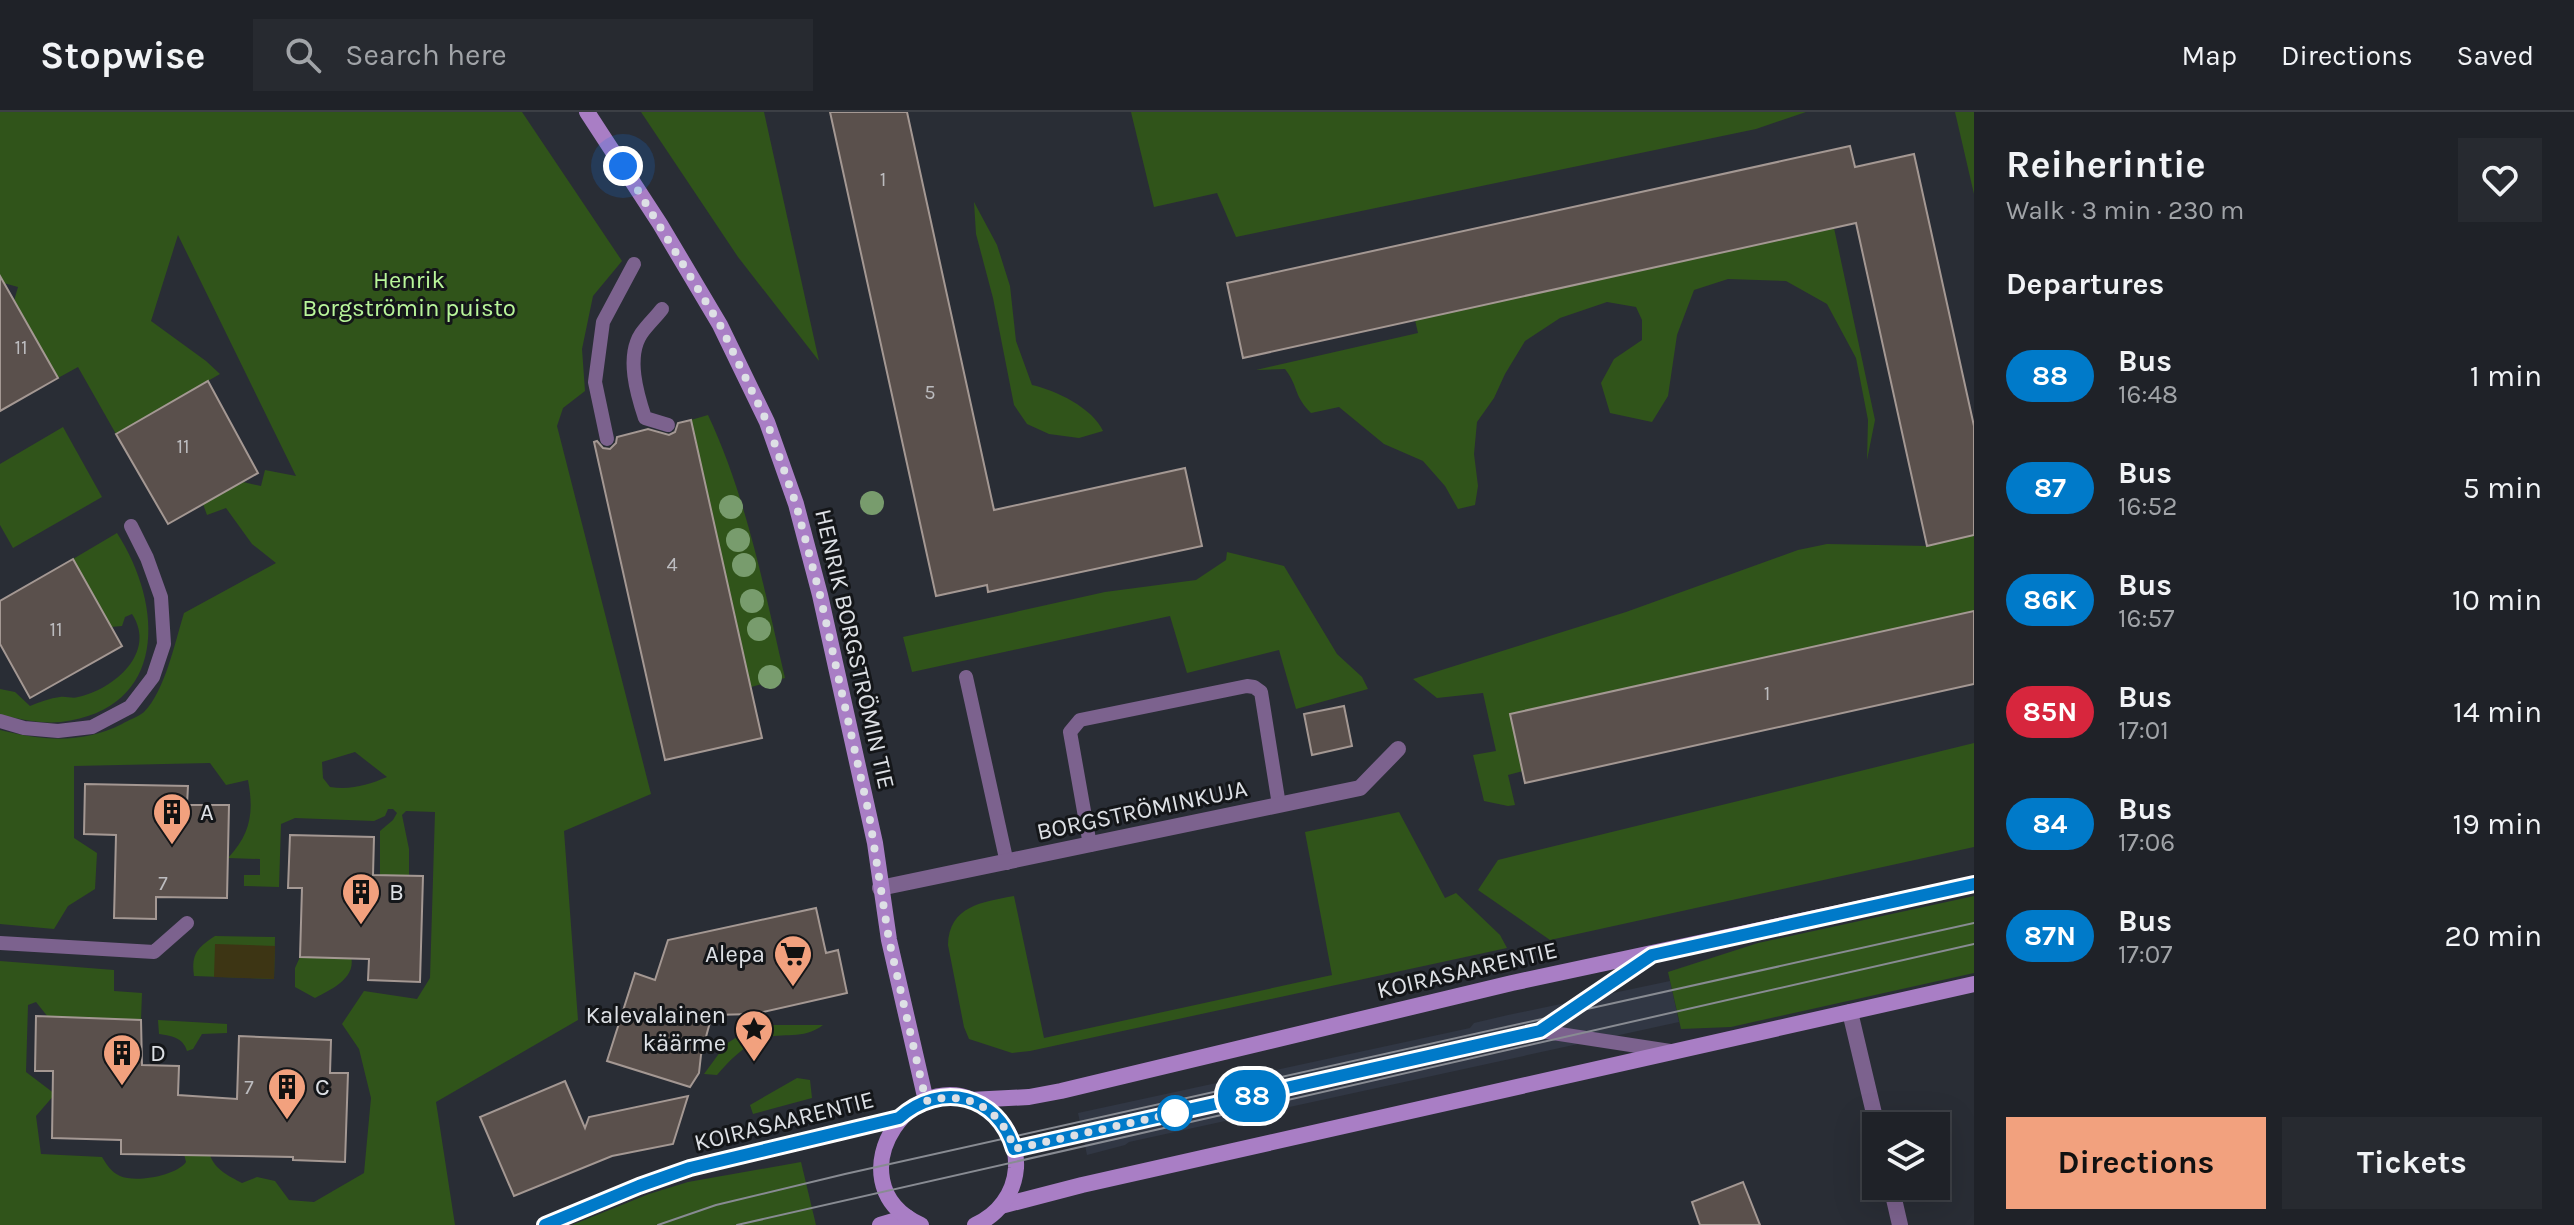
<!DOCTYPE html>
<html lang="en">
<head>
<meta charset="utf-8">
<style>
	:root { --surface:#1f2228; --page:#272a30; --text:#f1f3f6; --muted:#a1a4a8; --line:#3c3f45; --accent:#f2a17e }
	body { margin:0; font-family:Karla,sans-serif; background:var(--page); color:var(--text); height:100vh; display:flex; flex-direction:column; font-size:30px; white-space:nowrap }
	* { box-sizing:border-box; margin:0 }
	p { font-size:26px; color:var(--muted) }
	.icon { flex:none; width:44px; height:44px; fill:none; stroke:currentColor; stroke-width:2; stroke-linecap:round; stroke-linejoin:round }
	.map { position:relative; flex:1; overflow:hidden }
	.details { display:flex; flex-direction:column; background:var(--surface); width:600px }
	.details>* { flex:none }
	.badge { padding:0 16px; border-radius:26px; font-size:28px; line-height:52px }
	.buttons { position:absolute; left:1862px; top:1000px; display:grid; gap:16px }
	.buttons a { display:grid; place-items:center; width:88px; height:88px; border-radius:0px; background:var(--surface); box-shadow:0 8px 32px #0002,0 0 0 2px var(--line); font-size:40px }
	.you { position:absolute; width:40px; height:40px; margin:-20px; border:6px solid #fff; border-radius:50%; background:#1a73e8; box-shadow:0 0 0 12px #1a73e833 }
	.map>.badge { position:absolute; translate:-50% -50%; box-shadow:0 0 0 4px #fff }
	h2 { padding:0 32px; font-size:30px; line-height:72px }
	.round { display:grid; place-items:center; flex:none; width:84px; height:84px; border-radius:0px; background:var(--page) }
	.summary { display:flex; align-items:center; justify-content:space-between; height:136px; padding:0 32px }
	h1 { font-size:38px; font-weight:700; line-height:60px }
	.action { display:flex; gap:16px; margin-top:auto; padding:16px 32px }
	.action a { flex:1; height:92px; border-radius:0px; background:var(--accent); color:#111; font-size:32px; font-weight:700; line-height:92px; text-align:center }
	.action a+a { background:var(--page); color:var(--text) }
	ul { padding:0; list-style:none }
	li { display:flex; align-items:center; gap:24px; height:112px; padding:0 32px }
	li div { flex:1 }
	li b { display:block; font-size:30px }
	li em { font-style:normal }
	li .badge { min-width:88px; font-weight:700; text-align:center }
	header { display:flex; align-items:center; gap:48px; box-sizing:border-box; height:112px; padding:0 40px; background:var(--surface); border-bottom:2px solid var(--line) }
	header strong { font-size:38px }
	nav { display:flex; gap:44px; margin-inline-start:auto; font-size:28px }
	.search { width:560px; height:72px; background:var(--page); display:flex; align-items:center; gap:20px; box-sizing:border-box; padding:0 28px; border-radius:0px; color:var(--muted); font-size:30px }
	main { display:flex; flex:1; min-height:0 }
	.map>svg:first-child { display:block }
</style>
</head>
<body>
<header>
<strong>Stopwise</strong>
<div class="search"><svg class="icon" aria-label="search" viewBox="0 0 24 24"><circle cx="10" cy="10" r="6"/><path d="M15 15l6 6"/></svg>Search here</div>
<nav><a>Map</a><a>Directions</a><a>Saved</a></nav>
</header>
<main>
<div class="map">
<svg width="1974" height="1113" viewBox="0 0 1974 1113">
	<rect width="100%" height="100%" fill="#292d35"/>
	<polygon fill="#313744" points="1670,869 1679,910 1129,1030 1125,1033 1087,1043 1078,1001 1470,916 1474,911 1508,903"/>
	<g fill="#30541a" fill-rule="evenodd">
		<path d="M0,0h522l100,149 -29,35 -11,53 3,42 -22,17 -6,18 94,368 -87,37 14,189 -142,82 19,123h-455v-264l114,9v21l28,2 -1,27 -93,-3 -12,-15 -8,3 -2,67 29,22 -19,22 5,38 61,3c5,8 9,15 18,19 15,7 56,0 66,-14l-5,-21 29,14c5,15 19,21 32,28l15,-6 18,4 14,19 25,2 50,-29 7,-75 -12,-49 -17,-25 22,-33 53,8 13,-21 5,-166 -29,-1 -4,4 7,34v27l-29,-1v-44l13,-11 4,-7 -4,-4h-5l-3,7 -11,5 -79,-3 -14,6 -2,63 -35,-1v-11h16v-16l-32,-1c23,-24 26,-46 20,-78l-22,5 -16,-22 -136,3v72l23,15 -2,36 -27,17 -14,23 -54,-5v-194c43,11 82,14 122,-6 6,-4 16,-7 22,-12 21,-21 31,-70 40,-99l92,-50 -24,-19 -26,-36 -19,7 -4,-11 40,-22 18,4 4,-16 31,6 -118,-241 -27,86 55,40 14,13 -104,60 -38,-67 -20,11 -44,-77 4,-14 -18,-5zM355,640l32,25c-19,8 -35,13 -57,10l-7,-9 -1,-16z"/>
		<polygon points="641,0 764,0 819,249 738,145"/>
		<polygon points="1131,0 1806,0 1756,17 1236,125 1217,81 1154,95"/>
		<polygon points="1955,0 1974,0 1974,82"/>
		<path d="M974,90l23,43 13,41 6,55 16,44c23,5 61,23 71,46l-24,7 -30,-4 -22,-10 -13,-19 -21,-107 -17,-64z"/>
		<path d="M1834,116l41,192 -8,40 1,-40 -12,-62 -29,-54 -41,-23 -58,-2 -34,11 -17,45 -9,61 -16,26 -42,-9 -9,-30 13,-24 28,-19v-20l-6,-13 -29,-5 -47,16 -35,23 -20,33 -11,24 -17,24 -3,32 4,32 -3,19 -17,4 -13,-23 -22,-25 -39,-17 -45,-37 -28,6c-18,-18 -12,-26 -26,-44l-29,1 162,-37 -3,-13z"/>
		<path d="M708,303c39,83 56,174 77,263l-34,9 -60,-267z"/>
		<polygon points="63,315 102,385 13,436 0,413 0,352"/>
		<path d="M117,421c47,73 51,176 -56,189 -21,2 -41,-3 -61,-7v-26l15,3 15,14c10,-4 20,-8 30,-9 6,-1 13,2 18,0 37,-8 79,-45 54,-83l-7,3 -3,9 -11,1 -38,-68z"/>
		<polygon points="1974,423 1974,499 1511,602 1523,659 1508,663 1515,693 1508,694 1484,689 1473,643 1496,639 1483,581 1437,586 1413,567 1626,500 1798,438 1827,432 1927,434"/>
		<polygon points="1227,440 1284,454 1337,542 1362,565 1368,577 1296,597 1279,538 1187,561 1170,504 912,560 903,525 1105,480 1196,468 1226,448"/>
		<polygon points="1974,631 1974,735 1550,828 1478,778 1498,748"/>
		<path d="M1399,700l46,86 11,-5 44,42 7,13 -477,103 -18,2 -43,-14 -5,-12 -16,-82c1,-39 34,-43 66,-49l30,142 288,-63 -27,-143z"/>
		<polygon points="1974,784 1974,861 1731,915 1681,917 1668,860 1758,831"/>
		<path d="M215,824l60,1 -1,42 -80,-3c-3,-22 3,-28 21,-40z"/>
		<path d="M326,833l24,8c9,24 -18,36 -35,45l-20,-11v-19l5,-11 25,1z"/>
		<path d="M158,908l69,4v9l-25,1 -9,15 -6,2c-4,-14 -16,-15 -28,-17z"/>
		<path d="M756,913h67c-21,16 -39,6 -61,14 -19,7 -33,22 -45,36l-13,-1 22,-30z"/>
		<polygon points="797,966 810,968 812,986 753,1002 750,993"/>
		<polygon points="801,1050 816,1113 572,1113 649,1082 688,1070"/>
	</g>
	<polygon fill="#3d3514" points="215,832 275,834 274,867 214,865"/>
	<g fill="#5a504c" stroke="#a49893" stroke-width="2">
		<polygon points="830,0 907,0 994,398 1185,356 1202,434 988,480 987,473 936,484"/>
		<polygon points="1850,34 1855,55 1914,42 1974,314 1974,423 1927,434 1856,111 1243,246 1227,171"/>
		<polygon points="0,164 58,266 0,299"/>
		<polygon points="208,269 258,361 168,412 116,322"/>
		<polygon points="691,308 762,626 665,648 594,330 597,329 603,336 610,337 616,331 617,325 648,317 669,323 675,320 678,311"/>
		<polygon points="73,447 122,534 30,586 0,532 0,489"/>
		<polygon points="1974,499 1974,572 1525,671 1510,602"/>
		<polygon points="1344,594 1352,634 1312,643 1304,602"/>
		<polygon points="85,672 188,674 187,693 229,693 227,786 156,785 156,807 114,806 116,723 84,722"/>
		<polygon points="290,723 374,725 373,763 423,764 420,870 368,868 369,847 300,845 302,776 288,776"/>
		<polygon points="816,796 826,841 838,838 847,881 754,902 712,903 701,943 699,961 690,975 607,949 635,861 655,868 668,828"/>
		<polygon points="36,904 141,908 142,953 179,954 178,983 237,987 239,924 331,928 330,961 348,961 345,1050 293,1048 293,1045 121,1042 121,1028 52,1026 53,959 35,959"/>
		<polygon points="565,969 585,1016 589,1005 688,984 673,1032 612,1044 514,1084 480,1005"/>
		<polygon points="1743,1070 1760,1113 1700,1113 1692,1090"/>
	</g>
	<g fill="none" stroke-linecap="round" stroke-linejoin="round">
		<g stroke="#7c628e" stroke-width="14">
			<path d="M662,197c-6,8 -15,16 -21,25 -15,23 -4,60 4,84l23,7"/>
			<polyline points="607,327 595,270 603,210 634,152"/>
			<polyline points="966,565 1007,751"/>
			<polyline points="0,609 24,616 58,619 92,615 130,595 153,565 164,532 161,485 147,446 131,414"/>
			<polyline points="1090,733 1070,620 1080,608 1247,574 1254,575 1261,580 1279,693"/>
			<polyline points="0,831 154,840 187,811"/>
			<polyline points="1540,919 1670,939"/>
			<polyline points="1014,1037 1540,919 1652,843"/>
		</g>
		<g stroke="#7c628e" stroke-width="16">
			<polyline points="880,776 1360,676 1398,637"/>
			<polyline points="1850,900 1877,1014"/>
			<polyline points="1891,1074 1900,1113"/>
		</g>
		<g stroke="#a97ec5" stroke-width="16">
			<polyline points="587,0 660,112 720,213 767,310 796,392 820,483 875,731 889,828 926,989"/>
			<polyline points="970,988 1029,985 1061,979 1512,871 1974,772"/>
			<polyline points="1001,1094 1082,1073 1974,872"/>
			<polyline points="545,1113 639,1074 690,1056 899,1006"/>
			<polyline points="880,1113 907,1105"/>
			<path d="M921,1113c-94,-42 -2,-180 72,-111 16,14 24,33 23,54 -2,26 -18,47 -41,57"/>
		</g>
		<g stroke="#888b92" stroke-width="2">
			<polyline points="658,1113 716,1093 845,1062 1974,811"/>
			<polyline points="737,1113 1974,832"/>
		</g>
	</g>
	<g fill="#789c6d">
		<circle cx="872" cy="391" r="12"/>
		<circle cx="731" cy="395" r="12"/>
		<circle cx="738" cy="428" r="12"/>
		<circle cx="744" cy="453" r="12"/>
		<circle cx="752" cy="489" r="12"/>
		<circle cx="759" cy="517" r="12"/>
		<circle cx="770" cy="565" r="12"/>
	</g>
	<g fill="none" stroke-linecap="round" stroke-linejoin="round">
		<g stroke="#fff" stroke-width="18">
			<path id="line" d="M545,1113l94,-39 51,-18 209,-50c42,-37 99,-24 115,31l526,-118 112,-76 322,-71"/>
		</g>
		<use href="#line" stroke="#007ac9" stroke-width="12"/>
		<path stroke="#dde0e5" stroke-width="8" stroke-dasharray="0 14.4" d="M623,54l97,159 47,97 29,82 24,91 49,219 20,126 37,161c40,-11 76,7 88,48l161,-36"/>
	</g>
	<defs>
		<g id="building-pin" transform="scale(2)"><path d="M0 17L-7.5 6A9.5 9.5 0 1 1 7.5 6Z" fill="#f2a17e" stroke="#141619"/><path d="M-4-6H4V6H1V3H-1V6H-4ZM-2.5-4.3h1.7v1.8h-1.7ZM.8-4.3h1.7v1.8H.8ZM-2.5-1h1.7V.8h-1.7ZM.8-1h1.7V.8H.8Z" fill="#111"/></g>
		<g id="supermarket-pin" transform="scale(2)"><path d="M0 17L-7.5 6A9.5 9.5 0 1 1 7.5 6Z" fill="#f2a17e" stroke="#141619"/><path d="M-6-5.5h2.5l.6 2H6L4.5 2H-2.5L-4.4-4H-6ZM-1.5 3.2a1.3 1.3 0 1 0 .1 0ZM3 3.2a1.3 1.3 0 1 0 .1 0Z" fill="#111"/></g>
		<g id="sight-pin" transform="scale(2)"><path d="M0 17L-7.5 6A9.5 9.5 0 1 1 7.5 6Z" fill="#f2a17e" stroke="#141619"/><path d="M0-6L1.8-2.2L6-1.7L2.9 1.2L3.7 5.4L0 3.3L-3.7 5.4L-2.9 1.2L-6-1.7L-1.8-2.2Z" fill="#111"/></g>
	</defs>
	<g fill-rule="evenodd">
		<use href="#building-pin" x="172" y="700"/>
		<use href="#building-pin" x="361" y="780"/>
		<use href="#supermarket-pin" x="793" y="842"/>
		<use href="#sight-pin" x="754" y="917"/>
		<use href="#building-pin" x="122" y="941"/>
		<use href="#building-pin" x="287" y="975"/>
	</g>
	<circle fill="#fff" stroke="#007ac9" stroke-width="4" cx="1175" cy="1001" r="16"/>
	<g text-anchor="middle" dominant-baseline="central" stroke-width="6" stroke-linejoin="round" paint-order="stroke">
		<g font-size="20" fill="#bcbcbf">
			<text x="883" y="67">1</text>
			<text x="21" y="235">11</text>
			<text x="930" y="280">5</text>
			<text x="183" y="334">11</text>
			<text x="672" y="452">4</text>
			<text x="56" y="517">11</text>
			<text x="1767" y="581">1</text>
			<text x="163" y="771">7</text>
			<text x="249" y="975">7</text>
		</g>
		<g font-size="24" fill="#b9f69a" stroke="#141619">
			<text x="409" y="168">Henrik<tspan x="409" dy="28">Borgströmin puisto</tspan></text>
		</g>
		<g font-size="24" fill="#dde0e5" stroke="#141619">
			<text transform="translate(855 537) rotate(77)">HENRIK BORGSTRÖMIN TIE</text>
			<text transform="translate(1142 698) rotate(-12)">BORGSTRÖMINKUJA</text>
			<text transform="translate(1467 858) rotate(-13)">KOIRASAARENTIE</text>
			<text transform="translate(784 1009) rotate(-14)">KOIRASAARENTIE</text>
		</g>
		<g font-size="24" fill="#dde0e5" stroke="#141619" text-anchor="start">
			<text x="200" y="700">A</text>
			<text x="389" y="780">B</text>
			<text x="765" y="842" text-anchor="end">Alepa</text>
			<text x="726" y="903" text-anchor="end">Kalevalainen<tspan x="726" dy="28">käärme</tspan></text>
			<text x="150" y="941">D</text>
			<text x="315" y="975">C</text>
		</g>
	</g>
</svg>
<div class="buttons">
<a><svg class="icon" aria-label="layers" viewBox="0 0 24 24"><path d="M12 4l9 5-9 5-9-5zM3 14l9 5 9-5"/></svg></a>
</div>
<div class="you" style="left:623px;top:54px"></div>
<b class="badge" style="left:1252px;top:984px;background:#007ac9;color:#fff">88</b>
</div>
<section class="details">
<div class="summary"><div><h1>Reiherintie</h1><p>Walk · 3 min · 230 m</p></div><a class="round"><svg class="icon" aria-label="heart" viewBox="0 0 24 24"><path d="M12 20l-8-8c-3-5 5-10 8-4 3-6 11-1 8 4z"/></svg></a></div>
<h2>Departures</h2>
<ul>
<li><span class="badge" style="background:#007ac9;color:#fff">88</span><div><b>Bus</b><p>16:48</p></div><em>1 min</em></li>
<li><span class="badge" style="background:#007ac9;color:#fff">87</span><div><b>Bus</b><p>16:52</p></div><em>5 min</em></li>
<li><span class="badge" style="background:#007ac9;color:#fff">86K</span><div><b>Bus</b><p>16:57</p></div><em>10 min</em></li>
<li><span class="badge" style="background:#d7263d;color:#fff">85N</span><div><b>Bus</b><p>17:01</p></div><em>14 min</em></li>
<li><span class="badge" style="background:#007ac9;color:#fff">84</span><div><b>Bus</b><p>17:06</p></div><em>19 min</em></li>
<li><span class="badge" style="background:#007ac9;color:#fff">87N</span><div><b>Bus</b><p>17:07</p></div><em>20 min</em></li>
</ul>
<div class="action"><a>Directions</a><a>Tickets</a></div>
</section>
</main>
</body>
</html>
